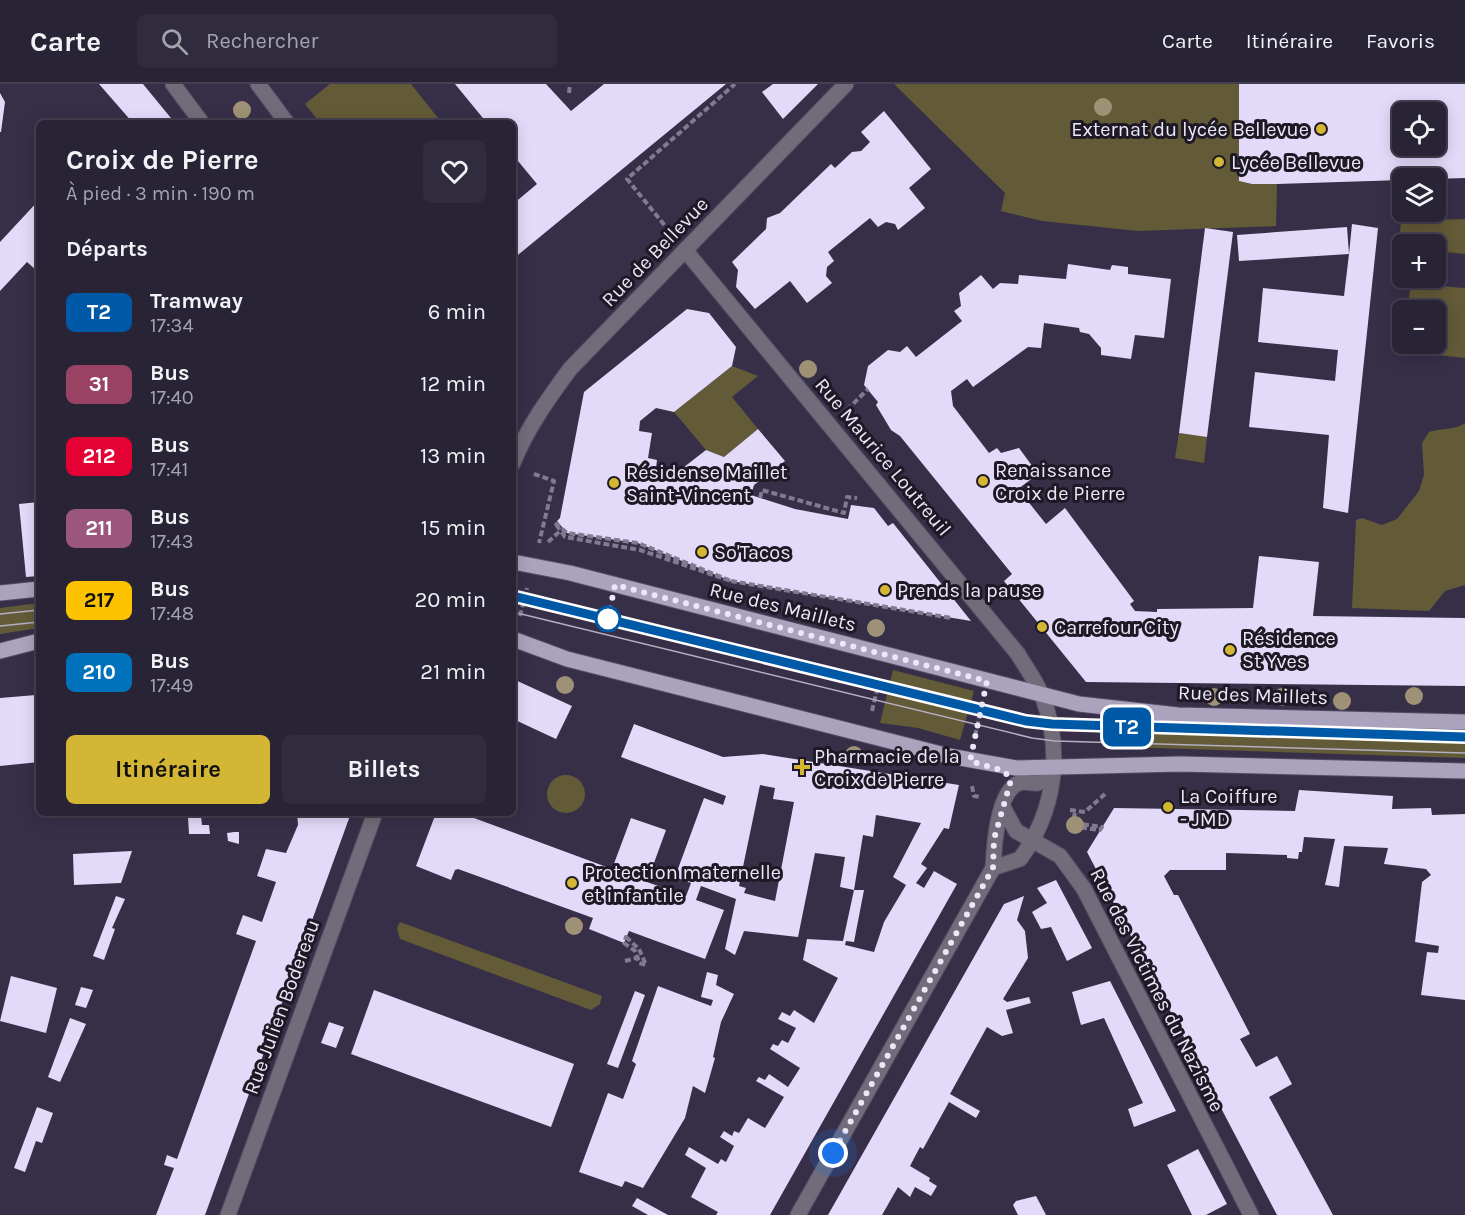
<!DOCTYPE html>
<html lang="fr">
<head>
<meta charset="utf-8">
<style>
	:root { --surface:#292336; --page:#312b3e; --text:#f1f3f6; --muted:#a5a4ad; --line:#454051; --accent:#d4b635 }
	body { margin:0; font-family:Karla,sans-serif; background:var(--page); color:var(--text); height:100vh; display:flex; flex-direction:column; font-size:22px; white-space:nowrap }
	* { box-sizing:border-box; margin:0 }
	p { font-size:20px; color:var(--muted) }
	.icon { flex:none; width:33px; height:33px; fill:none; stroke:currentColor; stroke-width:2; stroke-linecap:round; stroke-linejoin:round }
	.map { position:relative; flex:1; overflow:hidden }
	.drawer { position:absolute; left:36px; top:36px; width:480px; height:696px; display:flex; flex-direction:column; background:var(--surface); border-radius:9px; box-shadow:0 3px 15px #0003,0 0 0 2px var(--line) }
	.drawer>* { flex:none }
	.badge { padding:0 12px; border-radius:9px; font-size:21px; line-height:39px }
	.tools { position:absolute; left:1392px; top:18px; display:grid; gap:12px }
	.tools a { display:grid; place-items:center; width:54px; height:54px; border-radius:9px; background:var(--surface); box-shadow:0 3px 15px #0003,0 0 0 2px var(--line); font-size:30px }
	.you { position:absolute; width:30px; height:30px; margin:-15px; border:4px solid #fff; border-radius:50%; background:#1a73e8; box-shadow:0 0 0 9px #1a73e833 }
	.map>.badge { position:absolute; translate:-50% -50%; box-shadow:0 0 0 3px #fff }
	h2 { padding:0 30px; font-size:22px; line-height:54px }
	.round { display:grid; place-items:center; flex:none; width:63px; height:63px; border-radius:9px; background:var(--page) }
	.summary { display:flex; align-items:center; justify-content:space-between; height:102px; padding:0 30px }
	h1 { font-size:28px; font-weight:700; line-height:45px }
	.action { display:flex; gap:12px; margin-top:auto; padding:12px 30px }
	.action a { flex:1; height:69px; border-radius:9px; background:var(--accent); color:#111; font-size:24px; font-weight:700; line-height:69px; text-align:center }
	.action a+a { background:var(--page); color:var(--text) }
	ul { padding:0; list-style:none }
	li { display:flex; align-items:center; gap:18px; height:72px; padding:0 30px }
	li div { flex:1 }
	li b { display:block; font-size:22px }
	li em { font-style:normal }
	li .badge { min-width:66px; font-weight:700; text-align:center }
	header { display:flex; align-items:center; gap:36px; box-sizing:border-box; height:84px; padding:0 30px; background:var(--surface); border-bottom:2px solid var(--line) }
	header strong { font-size:28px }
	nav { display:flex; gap:33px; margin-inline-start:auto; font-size:21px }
	.search { width:420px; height:54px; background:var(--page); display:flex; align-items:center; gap:15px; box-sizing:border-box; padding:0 21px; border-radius:9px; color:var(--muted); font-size:22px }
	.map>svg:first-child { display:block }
</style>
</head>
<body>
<header>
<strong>Carte</strong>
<div class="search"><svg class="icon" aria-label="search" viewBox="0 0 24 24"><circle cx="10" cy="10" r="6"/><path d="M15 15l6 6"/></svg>Rechercher</div>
<nav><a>Carte</a><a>Itinéraire</a><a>Favoris</a></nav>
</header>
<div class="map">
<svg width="1465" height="1131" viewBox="0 0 1465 1131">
	<rect width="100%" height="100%" fill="#372f48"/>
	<g fill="#635a37">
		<polygon points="330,0 411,0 442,39 320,39 305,20"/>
		<polygon points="894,0 1239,0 1239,97 1252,100 1277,100 1276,142 1138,147 1042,137 1001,127 1005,109"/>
		<polygon points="1465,135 1465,170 1436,167 1436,160 1399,162 1401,137"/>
		<polygon points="1411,200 1465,204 1465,274 1400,267 1402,251 1402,260 1436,260 1436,226 1407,226"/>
		<polygon points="732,282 758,292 732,313 758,345 724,373 706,366 674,328"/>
		<path d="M1465,339v162l-20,6 -16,20 -77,-3 4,-88 6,-2 20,7 15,-6 22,-28 5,-16 -2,-32 7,-11c12,-4 27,-2 36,-9z"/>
		<polygon points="1179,349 1207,353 1204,379 1175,374"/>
		<polygon points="39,519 39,544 0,550 0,524"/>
		<polygon points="893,586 974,607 960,656 918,644 880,639"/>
		<polygon points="1124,637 1465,648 1465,674 1124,663"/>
		<circle cx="566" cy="710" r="19"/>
		<polygon points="400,838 602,912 600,920 591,926 400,855 397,844"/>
	</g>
	<g fill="#e3d9f9" fill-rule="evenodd">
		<polygon points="99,0 143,0 175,39 133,39"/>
		<polygon points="455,0 546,0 571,27 604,0 726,0 513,175 513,120 537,100 513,71 513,39 487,39"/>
		<polygon points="773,0 818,0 783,35 762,8"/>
		<path d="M1239,0h226v94l-188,6h-25l-13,-3zM1402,28h34v34h-34z"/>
		<polygon points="0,9 5,18 1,48 0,48"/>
		<polygon points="884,27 931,85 909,104 925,124 898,146 895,140 886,138 878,143 870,134 828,168 834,177 827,183 826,192 832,199 807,219 790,197 755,225 736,203 738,186 732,178 766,145 767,134 780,129 831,80 835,84 852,68 861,67 870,58 861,48"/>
		<polygon points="39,116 39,183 36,186 27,178 0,207 0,158"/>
		<polygon points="1352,140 1378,144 1348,429 1323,424 1329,351 1249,343 1255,288 1335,297 1338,266 1258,258 1263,204 1344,212 1349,170 1239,177 1237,151 1347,143 1349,170"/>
		<polygon points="1205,144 1233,148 1207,353 1179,349"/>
		<polygon points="1068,180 1110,186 1112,181 1128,183 1128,190 1171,195 1164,254 1135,251 1131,275 1101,271 1101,264 1089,250 1080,248 1079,244 1044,239 1041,264 1028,263 973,303 967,295 951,307 953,322 989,369 997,364 1001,369 1019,364 1038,390 1018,405 1046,440 1065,424 1134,517 1130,520 1135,527 1157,528 1157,525 1253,524 1259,472 1319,478 1313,532 1465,534 1465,602 1086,598 1004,497 1012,490 900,352 891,346 876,321 878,318 864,301 868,282 888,266 900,268 907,262 916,273 962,237 954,227 961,222 959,209 981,191 993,205 1000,199 1018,200 1019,191 1066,195"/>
		<polygon points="687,225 709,229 736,263 732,282 674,328 656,324 640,337 639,347 652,349 648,374 657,376 655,392 666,397 706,366 724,373 758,345 785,377 754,401 751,411 795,425 848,435 851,421 874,424 888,442 893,439 971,537 731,497 638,459 567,449 557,437 560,434 584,308"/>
		<polygon points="39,418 39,492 26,493 19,420"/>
		<polygon points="513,595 572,622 556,655 513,635"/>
		<polygon points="36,611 39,623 39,678 0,682 0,614"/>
		<path d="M634,640l89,33 40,-3 196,31 -10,44 -5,-1 -23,36 6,4 -11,15 8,5 10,-17 23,13 -187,331h-54l2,-3 -27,-15 15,-29 -21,-13 4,-8 29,17 3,-5 5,3 8,-16 -14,-9 4,-6 8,5 2,-5 5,2 9,-15 17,10 19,-31 -28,-16 3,-4 6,3 4,-6 19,13 12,-19 -30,-19 3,-5 5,2 4,-6 6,3 8,-15 -18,-9 4,-7 8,4 4,-6 20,13 24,-45 -35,-18 4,-21 36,2 11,-51 -14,-3 5,-30 -30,-4 -17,84 -54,-6 -9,24 -10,-6 11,-50 -35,-13 -5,14 28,10 -19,49 -76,-28 -5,12 -35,-14 4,-11 -135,-49 -3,1 -4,10 -35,-14 20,-53h40l-2,5 138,51 19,-51 35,12 -19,52 39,14 5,-13 -16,-6 29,-79 19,7 3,-9 -105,-39zM760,701l15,3 -2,11 21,3 -19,99 -31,-8 2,-5 -7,-2zM876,731l45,8 -28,54 13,8 -22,37 -10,30 -29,-7 1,-4 8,1 10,-52h-10l9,-55 10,2z"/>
		<polygon points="1299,706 1393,712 1392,725 1431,724 1432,731 1465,730 1465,916 1421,911 1427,868 1438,869 1439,862 1415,858 1422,798 1431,791 1426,785 1384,780 1388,764 1344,762 1339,803 1325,801 1335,755 1304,753 1302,768 1299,768 1298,775 1287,774 1287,771 1226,769 1226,786 1170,786 1164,792 1174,811 1178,811 1250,950 1240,955 1256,983 1277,972 1292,1000 1269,1013 1333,1131 1277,1131 1087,768 1114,724 1295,727"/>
		<polygon points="297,729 351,729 205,1131 156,1131 174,1084 164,1081 167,1071 177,1075 256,857 236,850 243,831 262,838 276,798 257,792 266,765 286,769 298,741"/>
		<polygon points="201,732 202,741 209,741 210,750 189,750 188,733"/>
		<polygon points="234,748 239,748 239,760 228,757 227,749"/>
		<polygon points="132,767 121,799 74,801 73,770"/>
		<polygon points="1056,796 1092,864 1067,877 1051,843 1041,845 1032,828 1047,819 1037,804"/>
		<polygon points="116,812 125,815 112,844 115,845 104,876 93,872"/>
		<polygon points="1024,812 1017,836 1025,847 1028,874 1003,915 1007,918 1029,913 1031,919 1006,926 1013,949 1002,952 987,943 950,1010 980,1027 976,1034 949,1018 923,1065 920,1063 910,1082 930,1094 929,1097 937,1102 931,1112 915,1103 910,1113 898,1103 882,1131 828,1131 1004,820"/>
		<polygon points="707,888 718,891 716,901 734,910 721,938 713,973 715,974 705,1009 693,1002 685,1034 643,1104 625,1097 622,1103 579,1088 608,1009 623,1015 636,980 632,977 658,902 711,922 713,916 701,913"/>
		<polygon points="11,892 57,904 46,949 0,937"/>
		<polygon points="1110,897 1176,1027 1134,1043 1128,1025 1143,1019 1124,978 1104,934 1081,941 1072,908"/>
		<polygon points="81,903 93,906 86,924 75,921"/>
		<polygon points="374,906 574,980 551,1043 351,970"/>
		<polygon points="635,907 645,911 618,984 607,980"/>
		<polygon points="70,934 86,940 60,998 48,993"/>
		<polygon points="329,938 344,943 336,964 321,959"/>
		<polygon points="37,1023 53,1029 42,1059 36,1057 25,1088 14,1084"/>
		<polygon points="1198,1065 1227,1120 1206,1131 1192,1131 1167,1081"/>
		<polygon points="1036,1112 1046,1131 1018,1131 1013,1121 1016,1117"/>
		<polygon points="637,1114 668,1131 648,1131 632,1122"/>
	</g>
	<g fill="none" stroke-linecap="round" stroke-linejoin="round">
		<g stroke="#544c64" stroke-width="17">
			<g id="minor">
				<polyline points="173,0 202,39"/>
				<polyline points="258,0 287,39"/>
				<path d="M685,166l333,404c8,14 19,28 25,44 20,54 12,114 -23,161l-27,9"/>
				<path d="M513,379c14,-35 35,-64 57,-94l276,-285"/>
				<polyline points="1003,723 1016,747 1060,772 1084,805 1251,1131"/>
				<polyline points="228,1131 375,729"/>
				<path d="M798,1131l195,-347c1,-20 4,-77 26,-85 6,-2 13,1 19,0l17,-15"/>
			</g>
		</g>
		<g stroke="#544c64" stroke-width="17">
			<g id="major">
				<polyline points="513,478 570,489 1079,620 1178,631 1465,638"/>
				<polyline points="0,509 39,505"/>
				<polyline points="513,555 567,575 949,672 1016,684 1180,680 1465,687"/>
				<polyline points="0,567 39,557"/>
			</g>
		</g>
		<g stroke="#817a90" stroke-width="4" stroke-dasharray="6 3" stroke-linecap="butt">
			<polyline points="569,9 570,0"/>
			<polyline points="670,148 627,95 735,0"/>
			<polyline points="847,326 868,305"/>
			<polyline points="534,390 554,397 539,459"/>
			<polyline points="760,414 762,406 844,429 847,413 857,414"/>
			<polygon points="555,439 567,449 638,459 731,497 640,466 565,453"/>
			<polyline points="548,458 560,447"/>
			<polyline points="731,497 952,534"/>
			<polyline points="520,532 527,504"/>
			<polyline points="872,627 880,593"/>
			<polyline points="975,652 982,621"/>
			<polyline points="972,702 974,712 980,713"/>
			<polyline points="1070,726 1085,728 1106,709"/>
			<polygon points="1074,739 1102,743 1100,746 1077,743 1071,746"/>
			<polyline points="1070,743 1076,727"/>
			<polygon points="626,853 639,865 646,881 639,879 635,867 624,859"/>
			<polyline points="625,877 640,873"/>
		</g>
		<use href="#minor" stroke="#706c79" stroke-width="15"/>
		<use href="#major" stroke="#aba3bd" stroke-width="15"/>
		<g stroke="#b4aec1" stroke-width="1.5">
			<polyline points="513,512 1026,637 1052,640 1465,653"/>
			<polyline points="513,528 1032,654 1055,657 1465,669"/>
			<polyline points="0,530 39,526"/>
			<polyline points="0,542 39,538"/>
		</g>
	</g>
	<g fill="#9f9175">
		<circle cx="1103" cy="23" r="9"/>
		<circle cx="242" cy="26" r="9"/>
		<circle cx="808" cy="285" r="9"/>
		<circle cx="876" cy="544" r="9"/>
		<circle cx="565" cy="601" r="9"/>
		<circle cx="1414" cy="612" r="9"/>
		<circle cx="1214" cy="613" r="9"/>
		<circle cx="1282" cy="613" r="9"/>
		<circle cx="1342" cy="617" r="9"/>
		<circle cx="854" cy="671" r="9"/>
		<circle cx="1075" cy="741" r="9"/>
		<circle cx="574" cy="842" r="9"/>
	</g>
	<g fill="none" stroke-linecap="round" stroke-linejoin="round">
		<g stroke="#fff" stroke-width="14">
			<polyline id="line" points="513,512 1026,637 1052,640 1465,653"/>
		</g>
		<use href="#line" stroke="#0059a6" stroke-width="9"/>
		<polyline stroke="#ece7f8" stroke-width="6" stroke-dasharray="0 10.8" points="608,535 615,501 987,597 970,677 1004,687 1011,696 994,755 993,784 833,1069"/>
	</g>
	<g fill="#d4b635" stroke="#1d1925" stroke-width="2">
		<circle cx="1321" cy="45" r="6"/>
		<circle cx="1219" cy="78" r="6"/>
		<circle cx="983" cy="397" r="6"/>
		<circle cx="614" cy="399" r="6"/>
		<circle cx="702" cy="468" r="6"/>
		<circle cx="885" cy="506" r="6"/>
		<circle cx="1042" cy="543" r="6"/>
		<circle cx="1230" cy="566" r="6"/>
		<path d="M799 674h6v6h6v6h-6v6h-6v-6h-6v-6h6z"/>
		<circle cx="1168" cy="723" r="6"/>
		<circle cx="572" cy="799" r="6"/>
	</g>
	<circle fill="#fff" stroke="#0059a6" stroke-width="3" cx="608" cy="535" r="12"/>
	<g text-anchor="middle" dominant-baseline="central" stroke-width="6" stroke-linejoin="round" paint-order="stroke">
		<g font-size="20" fill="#ece7f8" stroke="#1d1925" text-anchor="start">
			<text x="1309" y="45" text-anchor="end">Externat du lycée Bellevue</text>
			<text x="1231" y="78">Lycée Bellevue</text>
			<text x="995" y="386">Renaissance<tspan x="995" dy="23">Croix de Pierre</tspan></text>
			<text x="626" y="388">Résidense Maillet<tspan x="626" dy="23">Saint-Vincent</tspan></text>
			<text x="714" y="468">So'Tacos</text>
			<text x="897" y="506">Prends la pause</text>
			<text x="1054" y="543">Carrefour City</text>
			<text x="1242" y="554">Résidence<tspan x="1242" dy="23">St Yves</tspan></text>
			<text x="814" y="672">Pharmacie de la<tspan x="814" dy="23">Croix de Pierre</tspan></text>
			<text x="1180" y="712">La Coiffure<tspan x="1180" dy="23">- JMD</tspan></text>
			<text x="584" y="788">Protection maternelle<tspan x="584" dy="23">et infantile</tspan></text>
		</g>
		<g font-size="20" fill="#ece7f8" stroke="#1d1925">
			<text transform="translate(655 168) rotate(-46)">Rue de Bellevue</text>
			<text transform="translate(883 373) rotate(50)">Rue Maurice Loutreuil</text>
			<text transform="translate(783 523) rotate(14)">Rue des Maillets</text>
			<text transform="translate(1253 611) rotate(2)">Rue des Maillets</text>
			<text transform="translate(1157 906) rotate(63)">Rue des Victimes du Nazisme</text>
			<text transform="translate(282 923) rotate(-70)">Rue Julien Bodereau</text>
		</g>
	</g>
</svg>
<div class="tools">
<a><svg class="icon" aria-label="locate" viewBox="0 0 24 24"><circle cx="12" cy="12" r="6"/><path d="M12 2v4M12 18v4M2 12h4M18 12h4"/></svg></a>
<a><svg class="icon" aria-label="layers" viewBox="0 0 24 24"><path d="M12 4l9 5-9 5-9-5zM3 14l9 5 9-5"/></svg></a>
<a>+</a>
<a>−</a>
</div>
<div class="you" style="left:833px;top:1069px"></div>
<b class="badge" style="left:1127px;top:643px;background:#0059a6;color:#fff">T2</b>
<section class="drawer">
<div class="summary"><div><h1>Croix de Pierre</h1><p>À pied · 3 min · 190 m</p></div><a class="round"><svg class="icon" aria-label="heart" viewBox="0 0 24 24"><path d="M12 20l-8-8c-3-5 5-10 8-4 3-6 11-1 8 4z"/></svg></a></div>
<h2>Départs</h2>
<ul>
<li><span class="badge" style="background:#0059a6;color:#fff">T2</span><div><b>Tramway</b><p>17:34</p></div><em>6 min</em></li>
<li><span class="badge" style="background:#994263;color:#fff">31</span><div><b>Bus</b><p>17:40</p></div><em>12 min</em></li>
<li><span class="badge" style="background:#e40134;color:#fff">212</span><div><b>Bus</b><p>17:41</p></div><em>13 min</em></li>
<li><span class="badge" style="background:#9b567e;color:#fff">211</span><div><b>Bus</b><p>17:43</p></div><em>15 min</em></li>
<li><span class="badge" style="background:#fdc300;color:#111">217</span><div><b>Bus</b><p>17:48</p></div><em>20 min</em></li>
<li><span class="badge" style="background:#0072bc;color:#fff">210</span><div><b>Bus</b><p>17:49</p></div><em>21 min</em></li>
</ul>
<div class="action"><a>Itinéraire</a><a>Billets</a></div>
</section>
</div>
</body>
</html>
